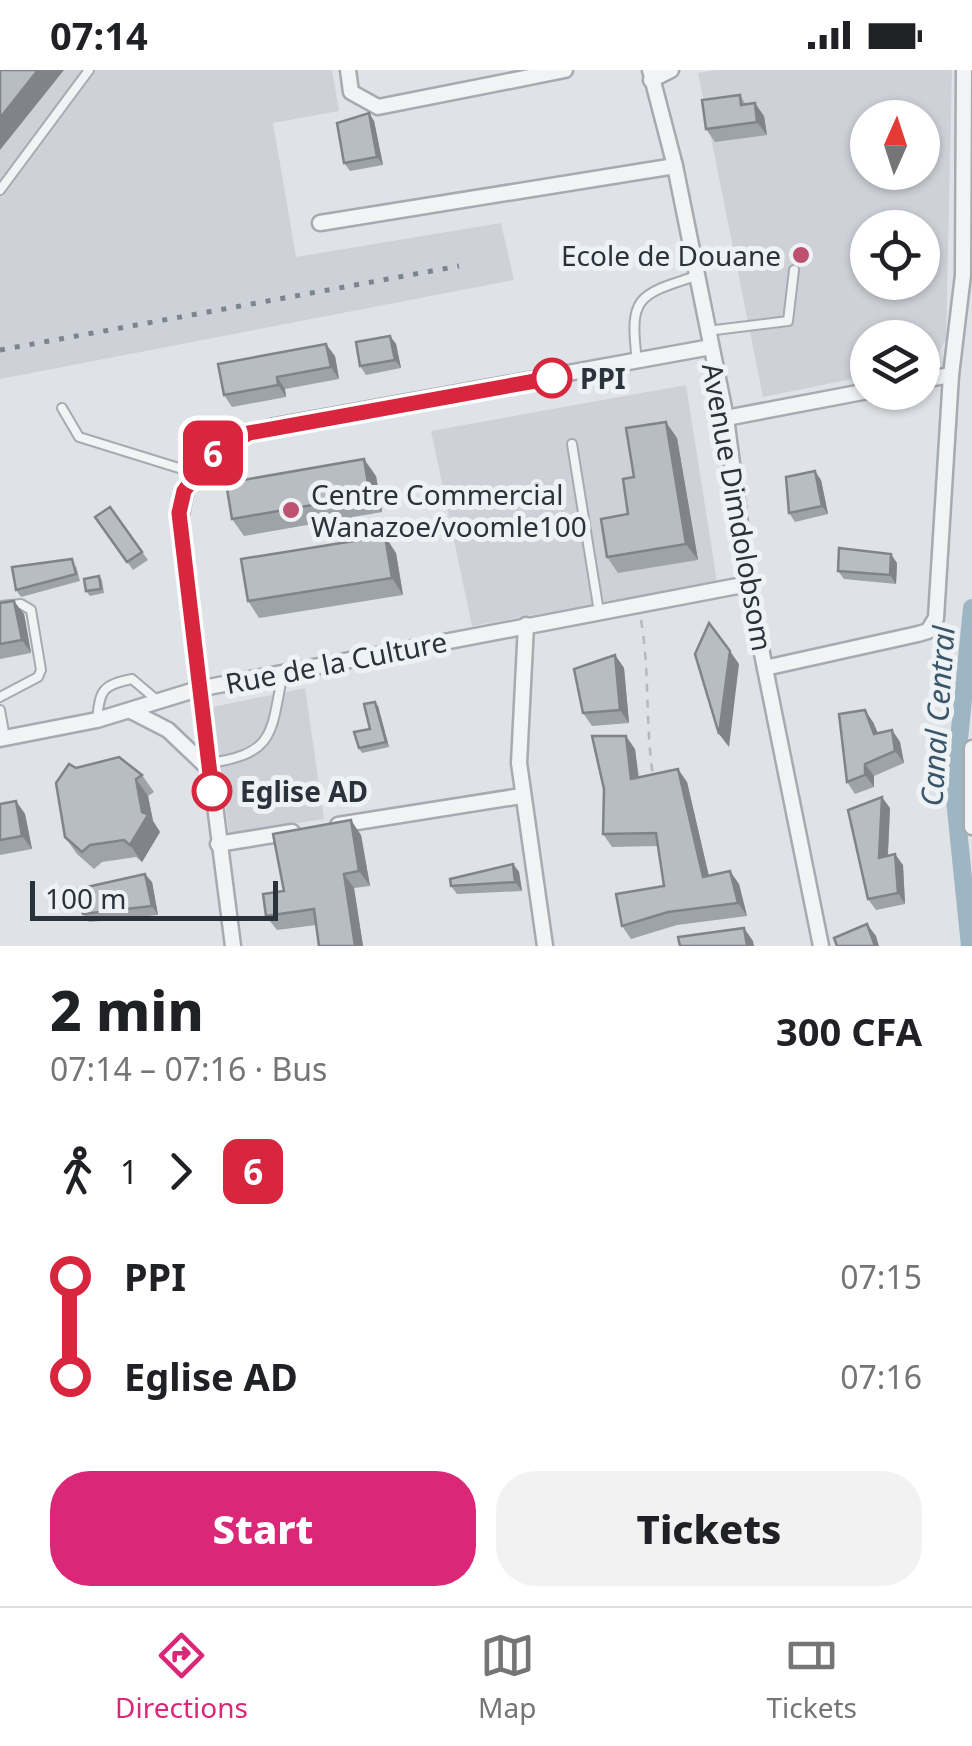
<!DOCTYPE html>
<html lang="en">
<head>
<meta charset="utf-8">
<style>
	:root { --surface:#fff; --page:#f2f2f2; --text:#202124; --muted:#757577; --line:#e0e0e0; --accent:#db2777 }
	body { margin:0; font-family:"Noto Sans",sans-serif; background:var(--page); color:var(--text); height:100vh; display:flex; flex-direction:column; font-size:38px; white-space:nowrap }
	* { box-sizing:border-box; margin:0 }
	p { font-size:32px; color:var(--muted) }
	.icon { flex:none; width:55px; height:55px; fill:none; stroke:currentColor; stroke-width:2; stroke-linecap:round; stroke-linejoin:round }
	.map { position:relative; height:876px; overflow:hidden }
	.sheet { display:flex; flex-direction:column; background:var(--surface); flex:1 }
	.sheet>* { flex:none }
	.badge { padding:0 20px; border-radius:15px; font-size:35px; line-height:65px }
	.needle { width:65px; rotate:3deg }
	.controls { position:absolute; left:850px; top:30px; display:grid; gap:20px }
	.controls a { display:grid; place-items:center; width:90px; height:90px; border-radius:50%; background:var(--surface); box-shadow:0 2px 8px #0004; font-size:50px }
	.scale { position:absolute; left:30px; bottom:25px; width:248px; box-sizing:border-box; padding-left:10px; border:5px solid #2a333c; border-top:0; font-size:28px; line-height:35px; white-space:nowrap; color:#2a333c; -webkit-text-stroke:8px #eef2f4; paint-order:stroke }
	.map>.badge { position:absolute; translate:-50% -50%; box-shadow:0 0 0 5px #fff }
	.legs { display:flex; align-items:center; gap:15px; height:110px; padding:0 50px; font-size:32px }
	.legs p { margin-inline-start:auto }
	.headline { display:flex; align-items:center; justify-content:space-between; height:170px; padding:0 50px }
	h1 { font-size:55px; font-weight:800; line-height:75px }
	.action { display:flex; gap:20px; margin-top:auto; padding:20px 50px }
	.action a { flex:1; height:115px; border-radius:40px; background:var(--accent); color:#fff; font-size:40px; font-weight:800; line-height:115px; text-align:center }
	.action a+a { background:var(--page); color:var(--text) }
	ul { padding:0 50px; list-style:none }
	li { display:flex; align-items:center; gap:35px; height:100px; font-size:38px }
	li i { display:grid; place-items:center; width:15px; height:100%; margin:0 12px; background:currentColor }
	li i::after { content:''; width:25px; height:25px; margin:-12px; border:8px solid; border-radius:50%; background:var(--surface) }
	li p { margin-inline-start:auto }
	li:first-child i { background:linear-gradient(#0000 50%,currentColor 0) }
	li:last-child i { background:linear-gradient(currentColor 50%,#0000 0) }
	.status { display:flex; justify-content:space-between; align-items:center; height:70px; padding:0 50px; background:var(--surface); direction:ltr }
	.status svg { height:28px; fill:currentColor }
	.tabs { display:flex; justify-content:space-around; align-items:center; height:140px; border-top:2px solid var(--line); background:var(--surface); font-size:28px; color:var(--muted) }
	.tabs a { display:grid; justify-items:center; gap:5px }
	.tabs .current { color:var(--accent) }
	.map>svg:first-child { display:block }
</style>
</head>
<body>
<div class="status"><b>07:14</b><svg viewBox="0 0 49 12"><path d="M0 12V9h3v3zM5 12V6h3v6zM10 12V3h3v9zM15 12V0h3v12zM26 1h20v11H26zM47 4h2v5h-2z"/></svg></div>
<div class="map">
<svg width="972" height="876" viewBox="0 0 972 876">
	<rect width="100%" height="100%" fill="#dfe3e7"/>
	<g fill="#ced2d8" fill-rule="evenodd">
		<polygon points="0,0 332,0 339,41 273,53 296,187 501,153 514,210 0,309"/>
		<path d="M715,0h237l-6,270 -13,22 -10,3 -1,-27h-54l-1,38 -104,21 -65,-324zM868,48h54v54h-54zM868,158h54v54h-54z"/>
		<polygon points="686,315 717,512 472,556 431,361"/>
		<polygon points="305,618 324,749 229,764 213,637"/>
	</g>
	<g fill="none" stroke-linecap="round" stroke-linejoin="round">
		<polyline stroke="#9eb5c3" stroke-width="18" points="970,876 954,720 972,538"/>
		<g stroke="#a5abb0" stroke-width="12">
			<g id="service">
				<polyline points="0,120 89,0"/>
				<polyline points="707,261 788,251 794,200"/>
				<path d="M637,291c-8,-64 0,-66 59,-85"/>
				<polyline points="62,338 79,367 195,403"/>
				<polyline points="572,374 599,542"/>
				<polyline points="0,536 21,534 31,540 41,600 38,607 0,627"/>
				<polyline points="0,640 5,668"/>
				<path d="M97,650c3,-30 5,-35 35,-41l26,22"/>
				<path d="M209,693c67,-9 62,-31 74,-91"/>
			</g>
		</g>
		<g stroke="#a5abb0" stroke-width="19">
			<g id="minor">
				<polyline points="348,0 351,22 378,37 565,0"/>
				<polyline points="650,0 675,96 726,348 748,514 821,876"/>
				<polyline points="651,10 671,0"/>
				<polyline points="320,153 675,96"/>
				<polyline points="922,310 951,305"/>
				<polyline points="726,348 868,321"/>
				<polyline points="526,555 519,693 545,876"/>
				<polyline points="765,598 918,564 928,561 936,548 951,305 963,205 964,0"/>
				<polyline points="131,641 168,660 209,699"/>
				<polyline points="0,669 97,650 198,619 748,514"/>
				<polyline points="972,678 972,757"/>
				<polyline points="338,755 521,726"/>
				<polyline points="218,774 292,762"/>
				<path d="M233,876l-52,-406c-5,-70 31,-96 94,-114l436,-79"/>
			</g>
		</g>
		<path stroke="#b5b9be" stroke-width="2.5" stroke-dasharray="8 8" stroke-linecap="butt" d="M641,550c9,52 4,103 12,156"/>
		<use href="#service" stroke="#f1f3f5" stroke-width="8"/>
		<use href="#minor" stroke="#f1f3f5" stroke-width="14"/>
		<polyline stroke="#7a858e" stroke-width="5" stroke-dasharray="5 10" stroke-linecap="butt" points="0,280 459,196"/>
	</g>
	<g fill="#9da3a8">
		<polygon points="740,25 746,35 764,46 767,65 715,72 706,59"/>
		<polygon points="369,43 374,51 383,95 350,101 344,93"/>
		<polygon points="390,266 396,274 401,298 366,305 360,296"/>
		<polygon points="335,286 339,309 285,319 286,327 232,337 224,325"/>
		<polygon points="677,368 698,490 618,503 607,487 628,444 634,407"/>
		<polygon points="376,406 382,442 244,466 232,449"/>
		<polygon points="821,410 828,444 795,452 789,443"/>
		<polygon points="110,437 148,490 133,500 95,447"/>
		<polygon points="396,483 403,525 259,548 248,531"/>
		<polygon points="897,493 896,514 844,509 838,501"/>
		<polygon points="76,496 80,511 21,527 16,520"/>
		<polygon points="99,506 102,510 104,523 90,526 86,521"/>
		<polygon points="0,533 24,544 31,583 0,589"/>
		<polygon points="615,585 624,598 629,653 592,656 583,643"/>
		<polygon points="378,636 389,677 362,683 359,678 370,659"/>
		<polygon points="873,652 878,663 892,660 900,672 904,693 874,706 874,717 855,724 847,712"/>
		<polygon points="635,679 639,707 687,712 709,806 739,814 747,846 677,855 631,869 622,856 664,816 658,776 612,777 603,764"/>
		<polygon points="76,698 142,705 154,722 148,726 153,751 160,762 142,792 136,787 102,792 94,799 77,784 65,767"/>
		<polygon points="16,731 25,744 32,779 0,785 0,734"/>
		<polygon points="890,738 888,786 903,795 905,834 876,840 868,829"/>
		<polygon points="361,765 370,816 354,818 363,876 319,876 316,855 277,860 266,846"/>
		<polygon points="513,794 519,802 522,821 457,824 451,816"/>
		<polygon points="152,812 158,845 89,852 83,844"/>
	</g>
	<g fill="#808488">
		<polygon points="38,0 64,0 0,80 0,48"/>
		<polygon points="755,33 764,46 767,65 757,52"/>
		<polygon points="369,43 374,51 383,95 377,87"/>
		<polygon points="390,266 396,274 401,298 395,290"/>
		<polygon points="326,274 335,286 339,309 331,297"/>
		<polygon points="277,307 285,319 286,327 278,315"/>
		<polygon points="666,352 677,368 698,490 686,474"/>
		<polygon points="364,389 376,406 382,442 370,425"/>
		<polygon points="815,401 821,410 828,444 822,436"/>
		<polygon points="385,466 396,483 403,525 392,508"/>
		<polygon points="891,484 897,493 896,514 890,505"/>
		<polygon points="14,531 24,544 31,583 22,570"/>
		<polygon points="730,581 739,594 729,677 719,664"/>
		<polygon points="615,585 624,598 629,653 620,640"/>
		<polygon points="375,632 378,636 389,677 386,672"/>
		<polygon points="865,640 873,652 883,676 874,664"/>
		<polygon points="892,660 900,672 904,693 895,681"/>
		<polygon points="626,666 635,679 640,722 631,709"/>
		<polygon points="865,694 874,706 874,717 865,705"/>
		<polygon points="678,699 687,712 712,820 703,807"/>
		<polygon points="136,709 148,726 153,751 160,762 142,792 130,775 142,742"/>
		<polygon points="882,727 890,738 887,799 879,788"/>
		<polygon points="16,731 25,744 32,779 22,766"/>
		<polygon points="351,750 361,765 370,816 359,801"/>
		<polygon points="895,784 903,795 905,834 898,823"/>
		<polygon points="513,794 519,802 522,821 515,812"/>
		<polygon points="730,801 739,814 747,846 738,833"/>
		<polygon points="145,804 152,812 158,845 152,836"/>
		<polygon points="344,804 354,818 363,876 355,876"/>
		<polygon points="867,854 876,866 879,876 875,876"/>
		<polygon points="744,858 753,871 754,876 747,876"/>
	</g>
	<g fill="#b7bdc3" stroke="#808488" stroke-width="2.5">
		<polygon points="0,0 38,0 0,48"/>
		<polygon points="740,25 741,35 755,33 757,52 706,59 702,30"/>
		<polygon points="369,43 377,87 344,93 337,53"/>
		<polygon points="390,266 395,290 360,296 356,272"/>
		<polygon points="326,274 331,297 277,307 278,315 224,325 218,294"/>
		<polygon points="666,352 686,474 607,487 601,449 628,444 623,409 634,407 626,358"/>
		<polygon points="364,389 370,425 232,449 226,413"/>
		<polygon points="815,401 822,436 789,443 786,407"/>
		<polygon points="110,437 142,482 127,492 95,447"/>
		<polygon points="385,466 392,508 248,531 241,489"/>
		<polygon points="839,478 891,484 890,505 838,501"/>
		<polygon points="72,489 76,504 16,520 12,497"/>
		<polygon points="99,506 101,519 86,521 84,509"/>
		<polygon points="14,531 22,570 0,574 0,533"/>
		<polygon points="709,553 730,581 719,664 695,584"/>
		<polygon points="615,585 620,640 583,643 574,599"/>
		<polygon points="375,632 386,672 359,678 354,662 370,659 364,634"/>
		<polygon points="865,640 874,664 892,660 895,681 865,694 865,705 847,712 839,644"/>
		<polygon points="592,666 626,666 631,709 678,699 703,807 730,801 738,833 668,842 622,856 616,824 664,816 656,763 603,764 604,719"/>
		<polygon points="119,687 142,705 136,709 142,742 148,745 130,775 124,770 90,775 82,782 65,767 56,713 69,694 76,698"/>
		<polygon points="882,727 879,788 895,784 898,823 868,829 848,740"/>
		<polygon points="16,731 22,766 0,770 0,734"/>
		<polygon points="351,750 359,801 344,804 355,876 319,876 314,839 266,846 263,824 284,821 273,764"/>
		<polygon points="513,794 515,812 451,816 450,809"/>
		<polygon points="145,804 152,836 83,844 78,819"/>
		<polygon points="867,854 875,876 837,876 834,868"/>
		<polygon points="744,858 747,876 680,876 678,867"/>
	</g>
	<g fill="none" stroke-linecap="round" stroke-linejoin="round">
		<g stroke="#fff" stroke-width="22">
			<polyline id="line-1" points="212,721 179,443 184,421 209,386 249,363 552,308"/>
		</g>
		<use href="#line-1" stroke="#d7263d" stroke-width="15"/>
	</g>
	<g fill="#be5170" stroke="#eef2f4" stroke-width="4">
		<circle cx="801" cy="185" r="10"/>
		<circle cx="291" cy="440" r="10"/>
	</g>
	<g fill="#fff" stroke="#d7263d" stroke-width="5">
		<circle cx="552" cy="308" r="18"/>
		<circle cx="212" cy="721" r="18"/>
	</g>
	<g text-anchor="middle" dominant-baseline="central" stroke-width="10" stroke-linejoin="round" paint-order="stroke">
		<g font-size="28" fill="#2a333c" stroke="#eef2f4" text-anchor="end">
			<text x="781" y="185">Ecole de Douane</text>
			<text x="311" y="424" text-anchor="start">Centre Commercial<tspan x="311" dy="32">Wanazoe/voomle100</tspan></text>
		</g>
		<g font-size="28" font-weight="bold" fill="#2a333c" stroke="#eef2f4" text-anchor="start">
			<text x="580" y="308">PPI</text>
			<text x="240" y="721">Eglise AD</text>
		</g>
		<g font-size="28" fill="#2a333c" stroke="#eef2f4">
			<text transform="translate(738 437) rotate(80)">Avenue Dimdolobsom</text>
			<text transform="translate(336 592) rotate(-11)">Rue de la Culture</text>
		</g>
		<g font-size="30" font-style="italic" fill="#39566b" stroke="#eef2f4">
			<text transform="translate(937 646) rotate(-86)">Canal Central</text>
		</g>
	</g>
</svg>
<div class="controls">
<a><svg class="needle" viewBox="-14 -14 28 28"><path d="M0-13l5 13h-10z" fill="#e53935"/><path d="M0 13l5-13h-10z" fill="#757577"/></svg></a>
<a><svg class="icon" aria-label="locate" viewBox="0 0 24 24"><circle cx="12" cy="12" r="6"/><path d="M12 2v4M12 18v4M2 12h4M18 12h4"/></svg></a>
<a><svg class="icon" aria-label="layers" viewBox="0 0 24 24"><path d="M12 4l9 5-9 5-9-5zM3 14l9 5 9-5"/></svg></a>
</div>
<div class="scale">100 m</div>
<b class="badge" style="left:213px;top:383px;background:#d7263d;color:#fff">6</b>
</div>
<section class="sheet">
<div class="headline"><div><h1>2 min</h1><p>07:14 – 07:16 · Bus</p></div><b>300 CFA</b></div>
<div class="legs"><svg class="icon" aria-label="walk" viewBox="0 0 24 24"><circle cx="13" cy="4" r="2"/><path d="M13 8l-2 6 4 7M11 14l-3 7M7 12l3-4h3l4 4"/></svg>1<svg class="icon" aria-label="forward" viewBox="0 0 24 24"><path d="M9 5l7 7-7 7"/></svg><b class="badge" style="background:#d7263d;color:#fff">6</b></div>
<ul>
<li><i style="color:#d7263d"></i><b>PPI</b><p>07:15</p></li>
<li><i style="color:#d7263d"></i><b>Eglise AD</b><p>07:16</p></li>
</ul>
<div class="action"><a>Start</a><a>Tickets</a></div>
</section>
<nav class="tabs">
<a class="current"><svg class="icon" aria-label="directions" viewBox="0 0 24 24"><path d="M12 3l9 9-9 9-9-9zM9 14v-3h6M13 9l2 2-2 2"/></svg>Directions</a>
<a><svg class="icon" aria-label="map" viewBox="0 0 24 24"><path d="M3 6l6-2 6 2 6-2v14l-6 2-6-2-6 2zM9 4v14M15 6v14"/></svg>Map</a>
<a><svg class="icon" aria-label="tickets" viewBox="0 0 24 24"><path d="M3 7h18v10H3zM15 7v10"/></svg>Tickets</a>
</nav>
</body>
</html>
